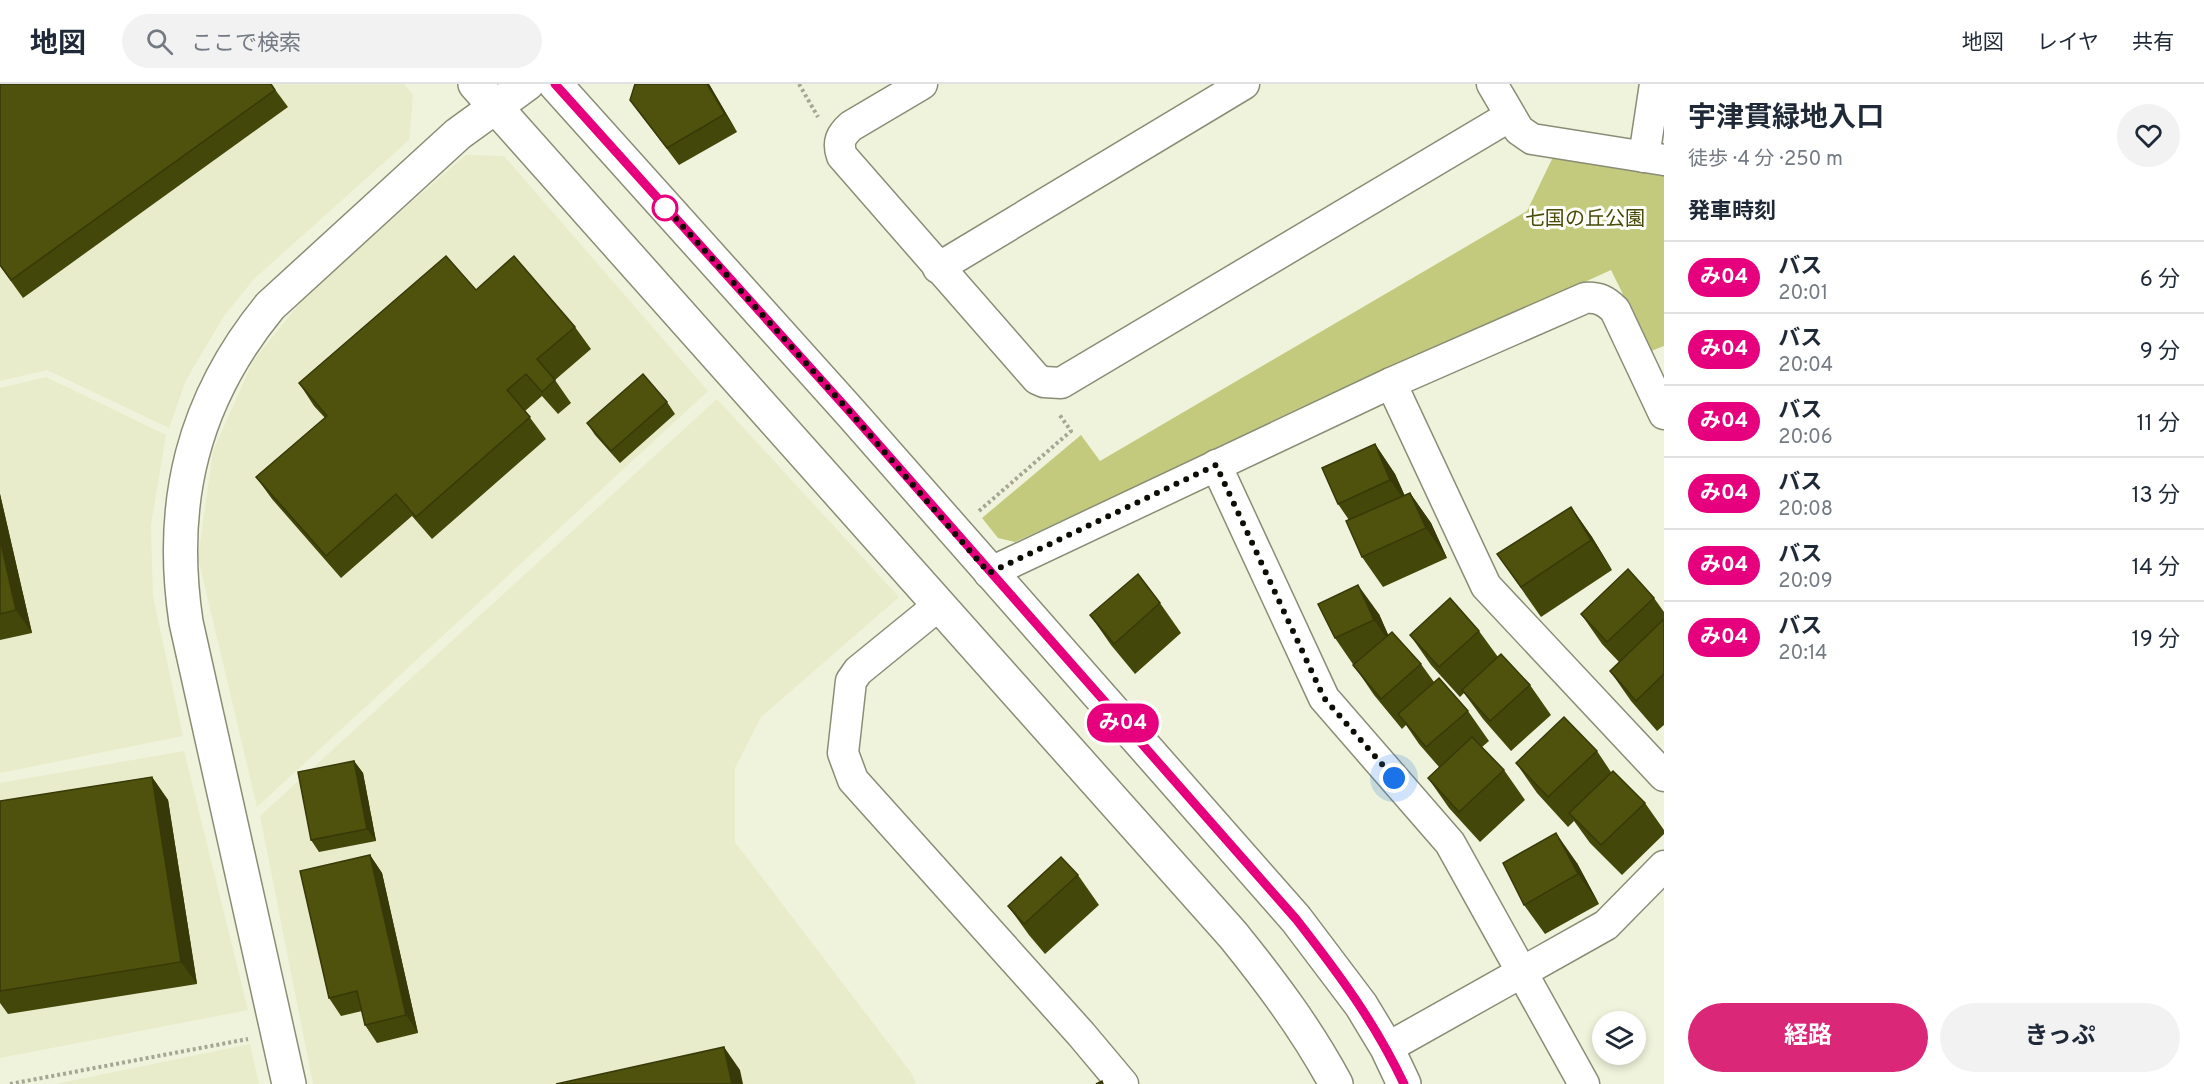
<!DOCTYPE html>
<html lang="ja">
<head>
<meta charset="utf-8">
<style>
	:root { --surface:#fff; --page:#f2f2f3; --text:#1f2937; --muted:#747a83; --line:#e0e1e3; --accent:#db2777 }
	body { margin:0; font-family:Overpass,"Noto Sans JP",sans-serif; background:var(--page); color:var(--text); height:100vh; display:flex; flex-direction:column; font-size:22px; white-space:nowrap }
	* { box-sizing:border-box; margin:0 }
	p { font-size:20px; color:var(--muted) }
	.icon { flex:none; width:33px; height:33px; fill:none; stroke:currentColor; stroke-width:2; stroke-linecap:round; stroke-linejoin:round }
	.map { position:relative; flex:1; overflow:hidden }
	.panel { display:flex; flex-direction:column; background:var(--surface); width:540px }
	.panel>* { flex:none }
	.badge { padding:0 12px; border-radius:20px; font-size:21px; line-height:39px }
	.controls { position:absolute; left:1592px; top:927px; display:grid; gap:12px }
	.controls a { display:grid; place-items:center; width:54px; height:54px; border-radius:50%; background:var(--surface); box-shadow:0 3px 9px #0003; font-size:30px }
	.you { position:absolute; width:30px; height:30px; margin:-15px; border:4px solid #fff; border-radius:50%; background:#1a73e8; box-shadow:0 0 0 9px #1a73e833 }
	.map>.badge { position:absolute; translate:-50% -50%; box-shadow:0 0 0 3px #fff }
	h2 { padding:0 24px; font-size:22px; line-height:54px }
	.round { display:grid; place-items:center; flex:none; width:63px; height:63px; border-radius:32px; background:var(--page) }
	.head { display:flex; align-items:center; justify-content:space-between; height:102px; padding:0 24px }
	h1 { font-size:28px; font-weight:700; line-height:45px }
	.cta { display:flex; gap:12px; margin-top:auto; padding:12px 24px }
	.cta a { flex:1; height:69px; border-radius:36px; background:var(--accent); color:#fff; font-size:24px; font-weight:700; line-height:69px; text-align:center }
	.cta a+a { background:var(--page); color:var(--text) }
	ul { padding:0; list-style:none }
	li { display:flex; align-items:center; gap:18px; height:72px; padding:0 24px; border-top:2px solid var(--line) }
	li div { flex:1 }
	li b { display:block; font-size:22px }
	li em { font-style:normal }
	li .badge { min-width:66px; font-weight:700; text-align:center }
	header { display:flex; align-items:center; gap:36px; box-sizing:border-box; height:84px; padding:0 30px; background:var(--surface); border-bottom:2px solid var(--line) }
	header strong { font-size:28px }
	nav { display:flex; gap:33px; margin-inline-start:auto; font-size:21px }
	.search { width:420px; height:54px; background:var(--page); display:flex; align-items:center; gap:15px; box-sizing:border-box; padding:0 21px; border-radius:33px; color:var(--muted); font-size:22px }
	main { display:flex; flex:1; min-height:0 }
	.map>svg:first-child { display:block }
</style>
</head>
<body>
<header>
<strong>地図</strong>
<div class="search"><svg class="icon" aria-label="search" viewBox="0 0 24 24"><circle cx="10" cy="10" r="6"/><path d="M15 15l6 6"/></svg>ここで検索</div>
<nav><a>地図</a><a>レイヤ</a><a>共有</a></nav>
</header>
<main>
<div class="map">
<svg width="1664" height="1000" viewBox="0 0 1664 1000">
	<rect width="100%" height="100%" fill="#f0f3db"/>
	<g fill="#e8eccb">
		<polygon points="0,0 404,0 413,11 409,56 253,196 224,232 186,296 169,344 47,286 0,297"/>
		<polygon points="466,71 504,72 708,307 257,723 198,474 213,367 253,277 311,205"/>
		<polygon points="46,293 166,351 151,441 153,512 183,652 0,689 0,304"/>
		<polygon points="717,315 899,513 761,633 735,684 735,758 912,990 916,1000 313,1000 260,732"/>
		<polygon points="184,667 248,926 0,974 0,699"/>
		<polygon points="250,960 259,1000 56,1000"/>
	</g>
	<polygon fill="#c3ca7d" points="1553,73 1664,92 1664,262 1651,267 1611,186 1015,458 998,454 982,434 1081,351 1100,377 1527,127"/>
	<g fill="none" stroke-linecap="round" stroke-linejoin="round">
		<g stroke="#8a8d76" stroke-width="33">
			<g id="street">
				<path d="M922,0l-71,42c-10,9 -14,16 -9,30l195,223 7,3 17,1 449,-267"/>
				<polyline points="1492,0 1519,46 1532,55 1664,76"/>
				<polyline points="1644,73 1655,0"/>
				<polyline points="938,184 1244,0"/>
				<polyline points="1391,299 1486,502 1664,692"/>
				<polyline points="1216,381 1324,614 1450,759 1584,1000"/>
				<path d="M989,489l402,-190 194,-85c14,-1 21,3 30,12l49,104"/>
				<polyline points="939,521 858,587 851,597 843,669 853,696 1081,950 1123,1000"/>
				<polyline points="1387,964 1606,841 1664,782"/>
			</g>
		</g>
		<g stroke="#8a8d76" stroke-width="36">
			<g id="secondary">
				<path d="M475,0l758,851c38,47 74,95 103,149"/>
				<polyline points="555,0 850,328 1296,835 1361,921 1387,964 1404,1000"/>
				<path d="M289,1000l-103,-462c-18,-120 7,-222 84,-316l188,-172 69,-50"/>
			</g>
		</g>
		<g stroke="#a5a795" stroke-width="4" stroke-dasharray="3 3" stroke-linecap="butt">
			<polyline points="799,0 818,33"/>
			<polyline points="979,427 1071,347 1059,330"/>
			<polyline points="10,1000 248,955"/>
		</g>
		<use href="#street" stroke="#fff" stroke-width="30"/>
		<use href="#secondary" stroke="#fff" stroke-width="33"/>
	</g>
	<g fill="#44470a">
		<polygon points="271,0 288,23 23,214 0,182"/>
		<polygon points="635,0 709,0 737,48 679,81 630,16"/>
		<polygon points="476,206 575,243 591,265 555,296 571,319 558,330 542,312 525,327 546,355 432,455 412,432 341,494 272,415 256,393 325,334 314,322 299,299"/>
		<polygon points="667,318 675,330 620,379 595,351 587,339"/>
		<polygon points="1375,360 1395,390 1405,412 1410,409 1431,439 1447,474 1383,503 1362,473 1349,436 1338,420"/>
		<polygon points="0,410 32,549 0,556"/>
		<polygon points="1571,423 1592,453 1612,486 1541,533 1497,470"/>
		<polygon points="1654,514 1664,528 1664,641 1657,647 1631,617 1610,587 1619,578 1602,560 1581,530"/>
		<polygon points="1160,519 1181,549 1135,590 1111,561 1090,531"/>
		<polygon points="1379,530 1388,551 1421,580 1434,598 1468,627 1489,657 1482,663 1504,686 1525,716 1480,758 1449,724 1428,694 1439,683 1419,660 1406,641 1402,645 1374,611 1335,554"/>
		<polygon points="1479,547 1498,573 1530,601 1551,631 1511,667 1483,635 1464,609 1460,613 1431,581 1410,551"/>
		<polygon points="1597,667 1611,688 1645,719 1664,746 1664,750 1622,791 1590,759 1574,737 1568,743 1537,709 1516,679"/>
		<polygon points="354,677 363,689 376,757 319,768 311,756"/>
		<polygon points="152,693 168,716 197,900 8,930 0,919 0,717"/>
		<polygon points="370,771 382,789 418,949 377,959 365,941 362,927 341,932 329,914"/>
		<polygon points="1577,779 1599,820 1545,850 1524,821"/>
		<polygon points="1078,791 1099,821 1045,870 1029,851 1008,822"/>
	</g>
	<g fill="#373908">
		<polygon points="707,0 709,0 737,48 725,30"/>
		<polygon points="1375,360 1395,390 1411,426 1390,396"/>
		<polygon points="1410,409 1431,439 1447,474 1426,444"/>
		<polygon points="0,410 32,549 16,526 0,455"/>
		<polygon points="1571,423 1592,453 1612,486 1591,456"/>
		<polygon points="1358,501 1379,530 1395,566 1374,536"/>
		<polygon points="354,677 363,689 376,757 367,745"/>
		<polygon points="152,693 168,716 197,900 181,878"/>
		<polygon points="1556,749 1577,779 1599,820 1578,790"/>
		<polygon points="370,771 382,789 418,949 406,931"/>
		<polygon points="724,963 740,986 743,1000 732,1000"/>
	</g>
	<g fill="#4f520c" stroke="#373908" stroke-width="1.5">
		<polygon points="0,0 271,0 275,6 11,196 0,181"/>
		<polygon points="635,0 707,0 725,30 667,64 630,16"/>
		<polygon points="446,172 476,206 514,172 575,243 537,275 555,296 542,308 526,290 507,306 530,333 416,433 396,410 326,472 256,393 327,332 299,299"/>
		<polygon points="643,290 667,318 611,367 587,339"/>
		<polygon points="1375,360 1390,396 1338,420 1322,384"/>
		<polygon points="1410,409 1426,444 1362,473 1346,437"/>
		<polygon points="1571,423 1591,456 1521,503 1497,470"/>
		<polygon points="0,455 16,526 0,530"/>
		<polygon points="1628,485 1654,514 1607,558 1581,530"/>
		<polygon points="1138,490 1160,519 1114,560 1090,531"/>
		<polygon points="1358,501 1374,536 1335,554 1318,520"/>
		<polygon points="1450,514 1479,547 1439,583 1410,551"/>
		<polygon points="1664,535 1664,590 1636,617 1610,587"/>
		<polygon points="1392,548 1421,580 1381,615 1353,581"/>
		<polygon points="1501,570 1530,601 1490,637 1462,606"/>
		<polygon points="1439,594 1468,627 1426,663 1398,630"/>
		<polygon points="1564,633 1597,667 1548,713 1516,679"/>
		<polygon points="1472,653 1504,686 1459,728 1428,694"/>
		<polygon points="354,677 367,745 311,756 298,688"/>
		<polygon points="1613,687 1645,719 1601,761 1569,729"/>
		<polygon points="152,693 181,878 0,907 0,717"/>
		<polygon points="1556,749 1578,790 1524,821 1503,779"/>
		<polygon points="370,771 406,931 365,941 357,907 329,914 300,787"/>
		<polygon points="1061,773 1078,791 1024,840 1008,822"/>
		<polygon points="724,963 732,1000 556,1000"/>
		<polygon points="1102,997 1103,1000 1096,1000"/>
	</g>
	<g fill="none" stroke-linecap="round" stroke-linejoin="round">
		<g stroke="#fff" stroke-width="14">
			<path id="line" d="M555,0l295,328 446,507c43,55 78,102 108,165"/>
		</g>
		<use href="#line" stroke="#e6007e" stroke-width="9"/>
		<polyline stroke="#0e0e07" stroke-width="6" stroke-dasharray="0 10.8" points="665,124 660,117 850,328 989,489 1216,381 1324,614 1394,694"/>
	</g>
	<circle fill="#fff" stroke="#e6007e" stroke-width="3" cx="665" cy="124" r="12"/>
	<g text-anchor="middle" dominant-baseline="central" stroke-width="6" stroke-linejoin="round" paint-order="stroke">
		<g font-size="20" fill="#474b07" stroke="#fefffa">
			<text x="1585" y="136">七国の丘公園</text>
		</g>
	</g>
</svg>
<div class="controls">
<a><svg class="icon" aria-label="layers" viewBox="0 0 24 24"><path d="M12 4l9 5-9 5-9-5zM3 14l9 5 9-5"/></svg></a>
</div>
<div class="you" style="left:1394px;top:694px"></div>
<b class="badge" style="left:1123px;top:639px;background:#e6007e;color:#fff">み04</b>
</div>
<section class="panel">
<div class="head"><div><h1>宇津貫緑地入口</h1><p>徒歩 · 4 分 · 250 m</p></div><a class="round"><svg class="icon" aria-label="heart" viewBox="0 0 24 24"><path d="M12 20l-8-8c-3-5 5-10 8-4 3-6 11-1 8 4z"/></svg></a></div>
<h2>発車時刻</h2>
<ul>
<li><span class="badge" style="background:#e6007e;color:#fff">み04</span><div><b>バス</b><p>20:01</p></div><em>6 分</em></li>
<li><span class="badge" style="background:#e6007e;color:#fff">み04</span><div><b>バス</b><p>20:04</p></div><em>9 分</em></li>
<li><span class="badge" style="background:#e6007e;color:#fff">み04</span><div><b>バス</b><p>20:06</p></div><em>11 分</em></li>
<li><span class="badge" style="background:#e6007e;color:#fff">み04</span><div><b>バス</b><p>20:08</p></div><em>13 分</em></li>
<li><span class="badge" style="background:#e6007e;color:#fff">み04</span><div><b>バス</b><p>20:09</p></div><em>14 分</em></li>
<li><span class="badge" style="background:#e6007e;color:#fff">み04</span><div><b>バス</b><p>20:14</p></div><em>19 分</em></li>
</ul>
<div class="cta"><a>経路</a><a>きっぷ</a></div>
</section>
</main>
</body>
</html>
